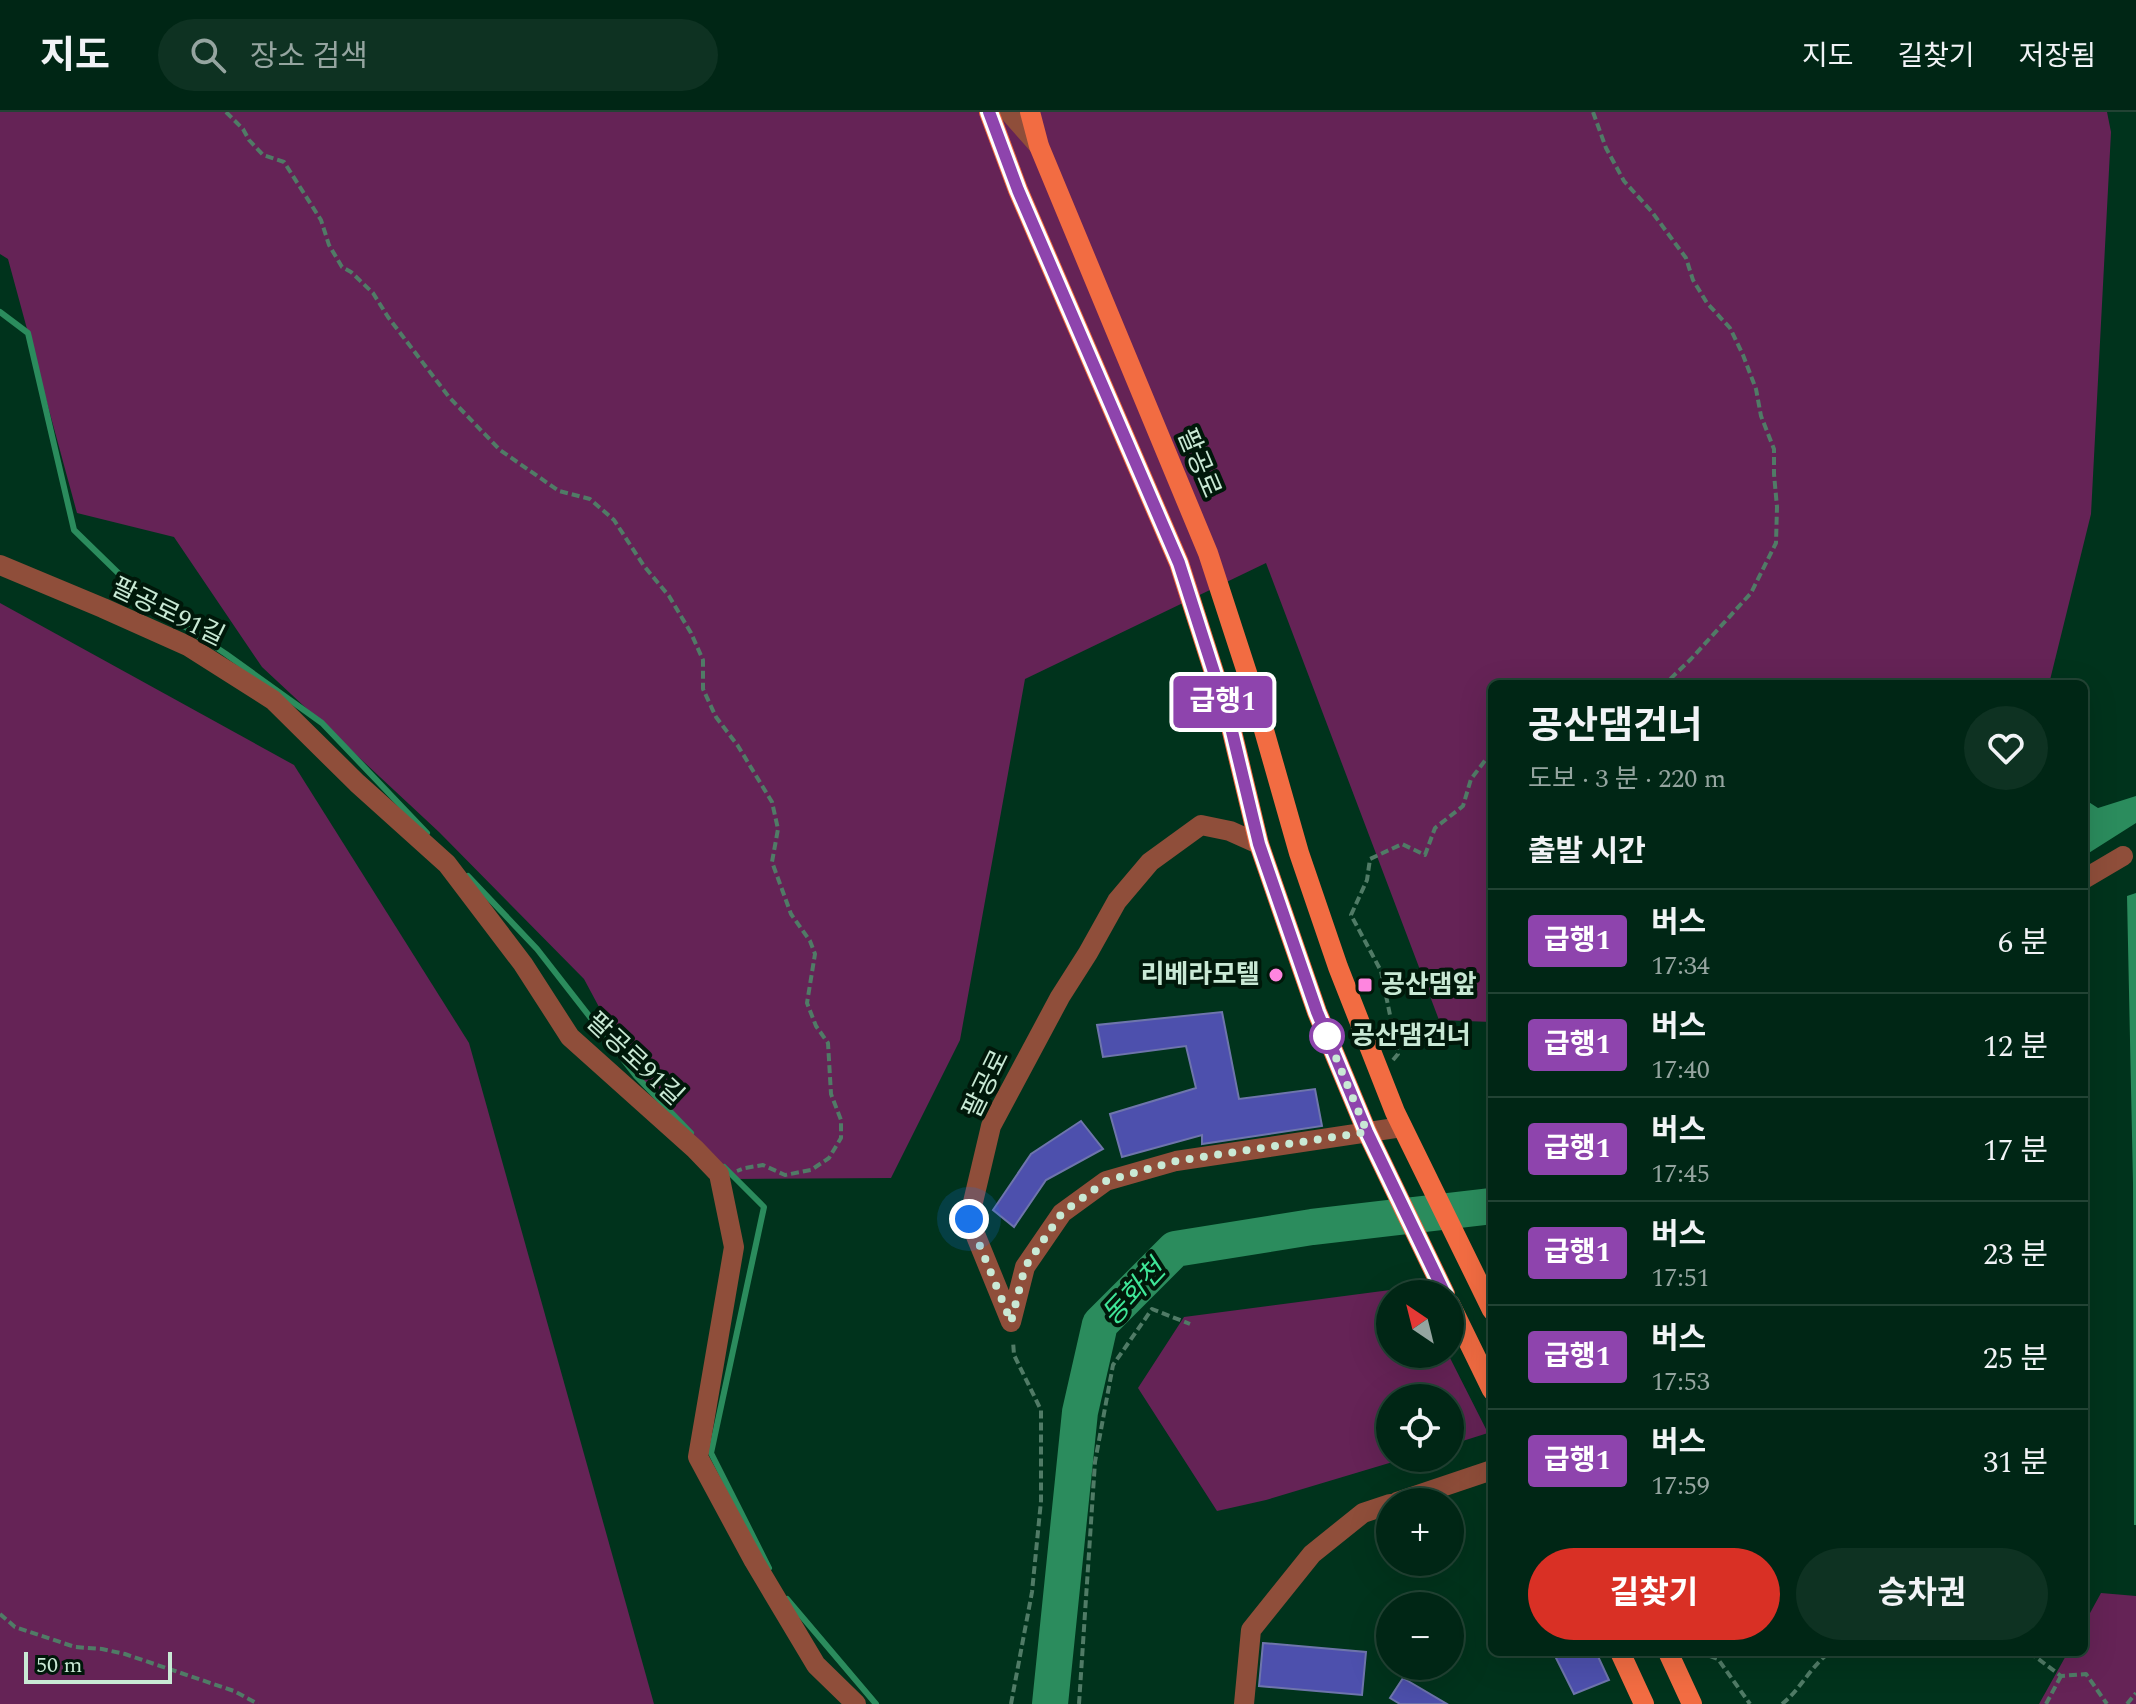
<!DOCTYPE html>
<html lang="ko">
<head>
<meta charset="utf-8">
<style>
	:root { --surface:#002615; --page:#0e3222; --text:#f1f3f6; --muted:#95a5a0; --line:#224334; --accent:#d93025 }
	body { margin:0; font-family:Spectral,"Noto Sans KR",serif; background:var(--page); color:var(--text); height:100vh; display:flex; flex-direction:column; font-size:30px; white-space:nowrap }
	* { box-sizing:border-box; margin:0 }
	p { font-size:26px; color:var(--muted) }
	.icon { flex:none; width:44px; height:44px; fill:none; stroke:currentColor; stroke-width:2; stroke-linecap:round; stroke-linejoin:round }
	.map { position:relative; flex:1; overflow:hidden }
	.details { position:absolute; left:1488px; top:568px; width:600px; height:976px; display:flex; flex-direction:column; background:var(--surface); border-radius:12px; box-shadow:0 8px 32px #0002,0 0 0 2px var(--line) }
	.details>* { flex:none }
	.badge { padding:0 16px; border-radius:6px; font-size:28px; line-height:52px }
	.needle { width:52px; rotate:325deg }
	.fabs { position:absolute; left:1376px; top:1168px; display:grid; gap:16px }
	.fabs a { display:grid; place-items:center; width:88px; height:88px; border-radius:50%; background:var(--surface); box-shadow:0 8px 32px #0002,0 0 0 2px var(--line); font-size:40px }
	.scale { position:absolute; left:24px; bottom:20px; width:148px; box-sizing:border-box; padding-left:8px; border:4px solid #c9e9d5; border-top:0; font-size:22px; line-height:28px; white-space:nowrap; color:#c9e9d5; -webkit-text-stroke:6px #00180a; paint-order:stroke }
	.you { position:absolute; width:40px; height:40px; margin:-20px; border:6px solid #fff; border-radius:50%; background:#1a73e8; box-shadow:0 0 0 12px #1a73e833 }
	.map>.badge { position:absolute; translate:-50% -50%; box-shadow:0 0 0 4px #fff }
	h2 { padding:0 40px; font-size:30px; line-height:72px }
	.round { display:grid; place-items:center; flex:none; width:84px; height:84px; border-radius:42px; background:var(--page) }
	.headline { display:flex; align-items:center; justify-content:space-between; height:136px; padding:0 40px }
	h1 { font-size:38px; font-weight:700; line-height:60px }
	.action { display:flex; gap:16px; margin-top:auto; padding:16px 40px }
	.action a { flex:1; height:92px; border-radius:48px; background:var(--accent); color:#fff; font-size:32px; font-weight:700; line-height:92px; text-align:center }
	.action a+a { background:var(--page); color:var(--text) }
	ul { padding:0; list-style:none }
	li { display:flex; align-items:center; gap:24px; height:104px; padding:0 40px; border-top:2px solid var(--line) }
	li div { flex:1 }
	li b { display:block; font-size:30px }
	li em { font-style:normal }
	li .badge { min-width:88px; font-weight:700; text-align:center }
	header { display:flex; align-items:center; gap:48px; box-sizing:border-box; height:112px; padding:0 40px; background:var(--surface); border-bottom:2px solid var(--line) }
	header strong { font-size:38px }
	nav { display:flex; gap:44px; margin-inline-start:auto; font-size:28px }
	.search { width:560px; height:72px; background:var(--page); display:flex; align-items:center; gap:20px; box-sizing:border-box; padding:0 28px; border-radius:44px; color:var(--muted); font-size:30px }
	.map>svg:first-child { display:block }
</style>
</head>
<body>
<header>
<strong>지도</strong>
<div class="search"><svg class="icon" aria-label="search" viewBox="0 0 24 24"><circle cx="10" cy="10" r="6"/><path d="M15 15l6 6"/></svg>장소 검색</div>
<nav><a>지도</a><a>길찾기</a><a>저장됨</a></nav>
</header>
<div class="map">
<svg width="2136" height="1592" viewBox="0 0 2136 1592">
	<rect width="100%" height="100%" fill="#00331c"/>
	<g fill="#652356">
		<polygon points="0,0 2107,0 2111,20 2091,402 2049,572 1492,572 1492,910 1439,908 1266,451 1025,567 960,928 891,1066 735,1067 636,964 584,867 439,720 262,555 174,425 77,401 8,147 0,142"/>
		<polygon points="0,491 294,653 469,931 654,1592 0,1592"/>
		<polygon points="1413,1175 1417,1182 1390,1182 1390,1242 1448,1242 1488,1321 1450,1333 1450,1286 1390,1286 1390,1346 1406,1346 1266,1388 1217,1399 1138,1276 1184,1205"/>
		<polygon points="2101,1481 2136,1484 2136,1592 2039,1592 2068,1540 2084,1540 2084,1512"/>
	</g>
	<g fill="#2b8c5d">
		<polygon points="2136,684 2136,711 2084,744 2084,687 2098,696"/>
		<polygon points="2136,781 2136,1413 2134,1413 2133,1071 2127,784"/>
	</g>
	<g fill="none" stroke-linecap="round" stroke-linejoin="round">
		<g stroke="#2b8c5d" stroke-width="6">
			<polyline points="0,200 28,221 74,418 148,490 226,542 322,611 427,721"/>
			<polyline points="468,764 537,837 636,964 691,1021"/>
			<polyline points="724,1055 764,1095 711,1341 769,1456"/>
			<polyline points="787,1487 876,1592"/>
		</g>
		<polyline stroke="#2b8c5d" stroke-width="36" points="1050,1592 1080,1300 1100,1212 1175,1137 1312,1115 1492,1094"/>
	</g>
	<g fill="#4d50ad" stroke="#6e75ac" stroke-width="2">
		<polygon points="1222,900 1239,987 1315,977 1322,1014 1202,1032 1202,1023 1122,1045 1110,1002 1196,976 1186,934 1103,945 1097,913"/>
		<polygon points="1081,1009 1103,1037 1046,1068 1014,1115 993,1098 1031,1042"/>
		<polygon points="1263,1531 1366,1540 1362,1583 1259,1574"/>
		<polygon points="1553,1540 1596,1540 1609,1568 1574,1582"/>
		<polygon points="1403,1566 1447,1592 1400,1592 1390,1586"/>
	</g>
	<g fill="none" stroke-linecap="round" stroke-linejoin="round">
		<g stroke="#507b66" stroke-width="4" stroke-dasharray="8 4" stroke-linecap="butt">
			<polyline points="226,0 243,17 249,28 263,43 284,50 321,108 329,133 342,155 351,160 373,181 388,205 449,285 500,338 559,379 590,387 614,408 644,454 669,484 691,521 703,548 703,577 716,605 738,634 772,690 778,717 772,750 791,802 810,829 815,842 807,891 816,914 828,931 831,982 841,1008 841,1026 829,1046 811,1058 785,1063 763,1053 745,1056 737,1059"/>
			<polyline points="1593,0 1606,36 1624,69 1652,100 1686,146 1693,168 1707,191 1730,216 1743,243 1756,277 1761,304 1774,337 1774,362 1777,395 1776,431 1751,481 1691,547 1665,572"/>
			<polyline points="1393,948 1398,942 1381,859 1351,803 1367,768 1370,747 1402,732 1425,743 1435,716 1463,694 1471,667 1487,646 1492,646"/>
			<polyline points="0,1502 15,1515 75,1535 102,1537 125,1542 234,1579 258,1592"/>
			<polyline points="1698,1540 1718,1547 1750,1592"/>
			<polyline points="2029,1540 2061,1564 2086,1562 2107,1592"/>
			<polyline points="1011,1592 1032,1480 1041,1389 1041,1298 1014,1243 1013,1229"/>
			<polyline points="1079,1592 1095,1350 1113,1253 1152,1197 1190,1212"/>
			<path d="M1782,1592c19,-15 28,-37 48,-52"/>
			<polyline points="2046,1592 2061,1564"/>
			<polyline points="2127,1592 2136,1581"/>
		</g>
		<g stroke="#8f4e3a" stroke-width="20">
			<polyline points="1009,0 1039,34"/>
			<polyline points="0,453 103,496 188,534 273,588 357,671 447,752 523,852 570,925 695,1037 719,1062 734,1135 698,1345 754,1449 816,1553 856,1592"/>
			<polyline points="1259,732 1230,719 1201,713 1150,750 1117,789 1088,841 1060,885 991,1014 969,1107 1011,1210 1025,1155 1062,1101 1106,1069 1176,1049 1402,1015"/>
			<polyline points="2084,767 2123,744"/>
			<polyline points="1397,1390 1492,1358"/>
			<polyline points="1244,1592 1251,1518 1312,1442 1363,1401 1390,1392"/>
		</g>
		<g stroke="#f26c42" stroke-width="20">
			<polyline points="989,0 1018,78 1179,451 1229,607 1259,732 1317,900 1367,1020 1445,1182"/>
			<polyline points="1030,0 1039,34 1208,441 1252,576 1299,741 1338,855 1395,1000 1492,1198"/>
			<polyline points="1450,1192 1492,1278"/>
			<polyline points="1620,1540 1644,1592"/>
			<polyline points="1668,1540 1692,1592"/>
		</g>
	</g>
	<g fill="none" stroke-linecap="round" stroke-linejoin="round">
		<g stroke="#fff" stroke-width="18">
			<polyline id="line" points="989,0 1018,78 1179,451 1229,607 1259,732 1317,900 1367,1020 1445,1182"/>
		</g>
		<use href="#line" stroke="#8e44ad" stroke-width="12"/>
		<polyline stroke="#c9e9d5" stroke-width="8" stroke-dasharray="0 14.4" points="969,1107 1011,1210 1025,1155 1062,1101 1106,1069 1176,1049 1367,1020 1327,924"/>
	</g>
	<g fill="#fe85df" stroke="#00180a" stroke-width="3">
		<circle cx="1276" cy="863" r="8"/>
		<rect x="1357" y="865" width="16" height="16" rx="4"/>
	</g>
	<circle fill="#fff" stroke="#8e44ad" stroke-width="4" cx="1327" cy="924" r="16"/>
	<g text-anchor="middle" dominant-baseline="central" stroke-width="8" stroke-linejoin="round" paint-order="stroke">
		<g font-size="26" fill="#c9e9d5" stroke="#00180a">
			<text transform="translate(1199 351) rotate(67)">팔공로</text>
			<text transform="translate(168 500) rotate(26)">팔공로91길</text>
			<text transform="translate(635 947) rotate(43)">팔공로91길</text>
			<text transform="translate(986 972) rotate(-64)">팔공로</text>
		</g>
		<g font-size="26" font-weight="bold" fill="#c9e9d5" stroke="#00180a" text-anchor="end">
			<text x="1260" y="863">리베라모텔</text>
			<text x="1381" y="873" text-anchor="start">공산댐앞</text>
		</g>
		<g font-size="26" font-weight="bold" fill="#c9e9d5" stroke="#00180a" text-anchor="start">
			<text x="1351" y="924">공산댐건너</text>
		</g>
		<g font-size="28" font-style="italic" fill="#3fe698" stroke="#00180a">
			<text transform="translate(1134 1181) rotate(-47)">동화천</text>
		</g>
	</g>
</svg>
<div class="fabs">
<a><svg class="needle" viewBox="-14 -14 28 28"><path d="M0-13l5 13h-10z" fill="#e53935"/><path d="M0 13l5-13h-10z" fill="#95a5a0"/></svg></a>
<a><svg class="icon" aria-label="locate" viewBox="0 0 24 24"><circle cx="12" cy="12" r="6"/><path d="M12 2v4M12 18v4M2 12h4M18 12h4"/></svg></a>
<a>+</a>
<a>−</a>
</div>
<div class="scale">50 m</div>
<div class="you" style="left:969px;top:1107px"></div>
<b class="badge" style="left:1223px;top:590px;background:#8e44ad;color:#fff">급행1</b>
<section class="details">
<div class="headline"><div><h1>공산댐건너</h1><p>도보 · 3 분 · 220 m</p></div><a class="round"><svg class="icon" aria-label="heart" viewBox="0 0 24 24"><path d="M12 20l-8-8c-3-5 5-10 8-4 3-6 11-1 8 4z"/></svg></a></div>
<h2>출발 시간</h2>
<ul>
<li><span class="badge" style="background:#8e44ad;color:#fff">급행1</span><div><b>버스</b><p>17:34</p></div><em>6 분</em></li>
<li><span class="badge" style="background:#8e44ad;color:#fff">급행1</span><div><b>버스</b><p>17:40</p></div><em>12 분</em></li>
<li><span class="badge" style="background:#8e44ad;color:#fff">급행1</span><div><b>버스</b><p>17:45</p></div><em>17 분</em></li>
<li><span class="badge" style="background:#8e44ad;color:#fff">급행1</span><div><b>버스</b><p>17:51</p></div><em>23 분</em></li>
<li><span class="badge" style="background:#8e44ad;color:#fff">급행1</span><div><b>버스</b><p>17:53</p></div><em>25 분</em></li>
<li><span class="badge" style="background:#8e44ad;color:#fff">급행1</span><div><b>버스</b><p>17:59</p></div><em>31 분</em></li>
</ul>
<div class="action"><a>길찾기</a><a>승차권</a></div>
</section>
</div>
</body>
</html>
